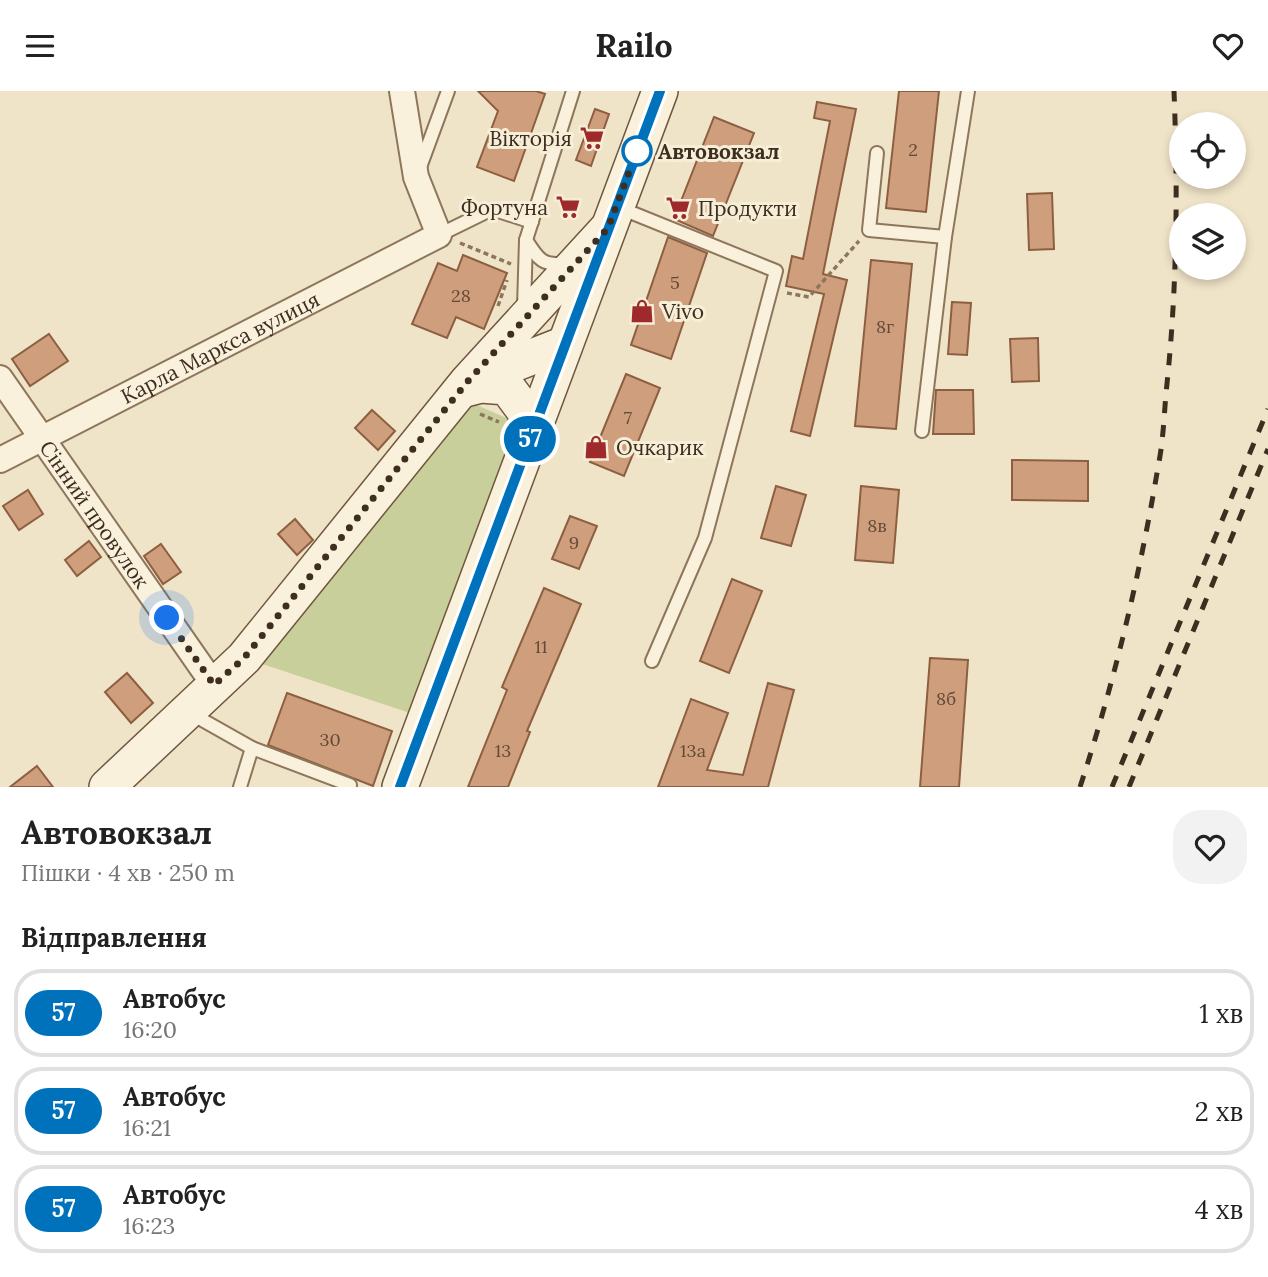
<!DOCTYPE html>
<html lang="uk">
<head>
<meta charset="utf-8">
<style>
	:root { --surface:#fff; --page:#f2f2f2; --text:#222; --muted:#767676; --line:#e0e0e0 }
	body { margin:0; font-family:Lora,serif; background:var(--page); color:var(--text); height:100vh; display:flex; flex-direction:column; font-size:26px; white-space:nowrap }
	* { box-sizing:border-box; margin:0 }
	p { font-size:23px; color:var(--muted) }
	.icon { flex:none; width:38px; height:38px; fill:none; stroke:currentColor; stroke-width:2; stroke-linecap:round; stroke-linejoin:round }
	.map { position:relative; height:696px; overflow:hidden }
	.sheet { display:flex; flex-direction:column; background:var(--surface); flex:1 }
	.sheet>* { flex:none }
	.badge { padding:0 14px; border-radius:23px; font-size:24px; line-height:46px }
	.tools { position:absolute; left:1169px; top:21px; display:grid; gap:14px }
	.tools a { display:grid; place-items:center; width:77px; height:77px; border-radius:50%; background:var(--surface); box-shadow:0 4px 10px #0003; font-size:35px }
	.you { position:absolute; width:35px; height:35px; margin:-18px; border:5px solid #fff; border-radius:50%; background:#1a73e8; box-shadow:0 0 0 10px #1a73e833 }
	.map>.badge { position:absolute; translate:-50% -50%; box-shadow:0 0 0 4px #fff }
	h2 { padding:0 21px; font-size:26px; line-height:63px }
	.round { display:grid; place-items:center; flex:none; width:74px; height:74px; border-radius:28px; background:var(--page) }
	.summary { display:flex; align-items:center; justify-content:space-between; height:119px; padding:0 21px }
	h1 { font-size:33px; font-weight:800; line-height:52px }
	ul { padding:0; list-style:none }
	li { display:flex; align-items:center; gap:21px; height:88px; margin:0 14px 10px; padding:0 7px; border:4px solid var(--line); border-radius:28px }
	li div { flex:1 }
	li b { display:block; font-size:26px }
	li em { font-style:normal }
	li .badge { min-width:77px; font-weight:700; text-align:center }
	header { display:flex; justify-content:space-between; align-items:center; height:91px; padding:0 21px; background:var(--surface); font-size:32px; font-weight:800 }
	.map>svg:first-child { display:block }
</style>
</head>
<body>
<header><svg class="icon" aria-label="menu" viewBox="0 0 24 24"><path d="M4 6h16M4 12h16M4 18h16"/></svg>Railo<svg class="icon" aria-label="heart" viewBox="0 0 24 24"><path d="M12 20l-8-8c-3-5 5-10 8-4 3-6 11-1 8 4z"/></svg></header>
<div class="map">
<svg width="1268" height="696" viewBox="0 0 1268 696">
	<rect width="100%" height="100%" fill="#f0e4c8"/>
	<polygon fill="#c9cf9b" points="472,312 516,331 521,342 416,624 244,567"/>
	<g fill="#cf9f7d" stroke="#8d5f41" stroke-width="2">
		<polygon points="478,0 536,0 545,3 514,90 477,76 498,20"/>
		<polygon points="899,0 939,0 926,121 886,117"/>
		<polygon points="817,11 856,18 823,183 847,189 810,345 791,340 824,203 786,195 792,165 803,168 830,30 814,27"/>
		<polygon points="595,18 609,23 591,75 576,69"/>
		<polygon points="714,26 754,42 713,145 674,128"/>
		<polygon points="1052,102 1054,158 1029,159 1027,103"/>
		<polygon points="668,146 707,162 671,268 631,254"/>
		<polygon points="463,164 507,182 484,238 456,226 447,247 412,233 438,172 457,180"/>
		<polygon points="871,169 912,173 896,338 855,335"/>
		<polygon points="952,211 971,212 967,264 948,263"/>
		<polygon points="49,243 68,270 30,295 12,268"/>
		<polygon points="1038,247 1039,290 1012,291 1010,248"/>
		<polygon points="626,283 660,297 624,385 590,371"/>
		<polygon points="936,299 973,299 974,343 933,343"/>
		<polygon points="372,319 395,340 378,359 355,337"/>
		<polygon points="1012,369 1088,370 1088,410 1012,409"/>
		<polygon points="776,395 806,404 791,455 761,447"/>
		<polygon points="861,395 899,399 893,472 855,469"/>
		<polygon points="28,399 43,423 19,439 3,415"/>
		<polygon points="570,425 597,435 579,478 552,468"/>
		<polygon points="295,428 313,449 297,464 278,443"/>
		<polygon points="89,450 101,466 77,485 65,469"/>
		<polygon points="161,453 181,481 163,493 144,465"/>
		<polygon points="732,488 762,500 729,582 700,570"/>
		<polygon points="544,497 581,513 527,640 530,641 508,696 468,696 507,599 502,596"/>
		<polygon points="930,567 968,569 959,696 920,696"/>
		<polygon points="127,582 153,612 131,632 105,601"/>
		<polygon points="768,592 794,599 768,696 658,696 691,608 728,622 707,679 743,684"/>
		<polygon points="287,602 392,640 373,695 268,654"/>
		<polygon points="37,675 53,696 10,696"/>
	</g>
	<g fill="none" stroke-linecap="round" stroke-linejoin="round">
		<g stroke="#8d765c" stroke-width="16">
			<g id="lane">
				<polyline points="877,62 869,139 945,146"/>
				<polyline points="419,79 448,0"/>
				<polyline points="620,117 776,180 705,447 652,570"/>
				<polyline points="439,144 492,118 532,131"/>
				<path d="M526,149c12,19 17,27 40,23"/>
				<polyline points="524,216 526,149 573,0"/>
				<polyline points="922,340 945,146 968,0"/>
				<polyline points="190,622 252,657 240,696"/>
				<polyline points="252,657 350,694"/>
			</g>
		</g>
		<g stroke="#8d765c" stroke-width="28">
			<g id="street">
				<path id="s1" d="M0,287l214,307"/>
				<path id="s2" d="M0,369l439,-225 -23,-58 -14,-86"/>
			</g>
		</g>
		<g stroke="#6f573f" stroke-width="38">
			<g id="secondary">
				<polyline points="475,288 565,253"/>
				<polyline points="465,298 481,294 507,296 524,319 532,341"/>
				<polyline points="107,696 244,567 468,290 608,137"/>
				<polyline points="400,696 660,0"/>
			</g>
		</g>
		<g stroke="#8d765c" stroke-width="3.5" stroke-dasharray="5 3.5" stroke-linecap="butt">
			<polyline points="460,152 511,173"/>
			<polyline points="787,202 809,206 859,150"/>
			<polyline points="498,215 507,189"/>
			<polyline points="480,323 499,331"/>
		</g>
		<use href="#lane" stroke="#faf1dc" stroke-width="12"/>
		<use href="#street" stroke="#faf1dc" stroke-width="24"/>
		<use href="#secondary" stroke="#faf1dc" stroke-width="35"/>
		<g stroke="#3d2e20" stroke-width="5" stroke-dasharray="12 12" stroke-linecap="butt">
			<path d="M1080,696c34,-104 60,-212 78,-320 5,-24 6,-49 8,-74 11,-100 12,-201 8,-302"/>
			<polyline points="1112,696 1268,318"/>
			<polyline points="1129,696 1268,358"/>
		</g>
	</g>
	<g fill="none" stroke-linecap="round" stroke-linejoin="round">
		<g stroke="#fff" stroke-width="16">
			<polyline id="line" points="400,696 660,0"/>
		</g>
		<use href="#line" stroke="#0072bc" stroke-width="10"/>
		<polyline stroke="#3d2e20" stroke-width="7" stroke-dasharray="0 12.6" points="167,527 214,594 244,567 468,290 608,137 637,60"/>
	</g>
	<defs>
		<g id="supermarket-bare" transform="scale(1.89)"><path d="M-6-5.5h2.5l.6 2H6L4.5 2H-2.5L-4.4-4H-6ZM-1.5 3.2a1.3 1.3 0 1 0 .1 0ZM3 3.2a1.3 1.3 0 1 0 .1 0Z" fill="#9e2a2b" stroke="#f7eed8" stroke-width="2.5" paint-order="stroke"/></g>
		<g id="shop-bare" transform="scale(1.89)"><path d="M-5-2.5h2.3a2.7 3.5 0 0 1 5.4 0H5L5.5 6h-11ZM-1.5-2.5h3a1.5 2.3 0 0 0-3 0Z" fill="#9e2a2b" stroke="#f7eed8" stroke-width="2.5" paint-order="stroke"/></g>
	</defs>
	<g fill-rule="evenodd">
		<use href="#supermarket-bare" x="592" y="47"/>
		<use href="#supermarket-bare" x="568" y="116"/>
		<use href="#supermarket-bare" x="678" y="117"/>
		<use href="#shop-bare" x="642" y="220"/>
		<use href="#shop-bare" x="596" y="356"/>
	</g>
	<circle fill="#fff" stroke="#0072bc" stroke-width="3.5" cx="637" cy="60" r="14"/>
	<g text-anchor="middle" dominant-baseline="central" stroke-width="6" stroke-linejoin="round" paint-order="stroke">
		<g font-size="18" fill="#624a37">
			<text x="913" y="58">2</text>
			<text x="675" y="191">5</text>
			<text x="461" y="204">28</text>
			<text x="885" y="235">8г</text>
			<text x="628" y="326">7</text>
			<text x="877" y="434">8в</text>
			<text x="574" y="451">9</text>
			<text x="541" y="555">11</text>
			<text x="946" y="607">8б</text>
			<text x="330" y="648">30</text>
			<text x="503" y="659">13</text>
			<text x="693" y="659">13а</text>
		</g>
		<g font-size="21" fill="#3d2e20" stroke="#f7eed8" text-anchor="start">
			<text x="572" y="47" text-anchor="end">Вікторія</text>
			<text x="548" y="116" text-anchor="end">Фортуна</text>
			<text x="698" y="117">Продукти</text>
			<text x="662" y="220">Vivo</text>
			<text x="616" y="356">Очкарик</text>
		</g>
		<g font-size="21" font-weight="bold" fill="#3d2e20" stroke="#f7eed8" text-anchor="start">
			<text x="658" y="60">Автовокзал</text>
		</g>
		<g font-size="21" fill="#3d2e20" stroke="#f7eed8">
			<text stroke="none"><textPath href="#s2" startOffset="247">Карла Маркса вулиця</textPath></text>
			<text stroke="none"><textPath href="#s1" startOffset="166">Сінний провулок</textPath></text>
		</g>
	</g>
</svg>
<div class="tools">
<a><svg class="icon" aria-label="locate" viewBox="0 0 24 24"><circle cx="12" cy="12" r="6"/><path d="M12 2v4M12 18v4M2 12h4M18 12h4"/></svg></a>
<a><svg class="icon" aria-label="layers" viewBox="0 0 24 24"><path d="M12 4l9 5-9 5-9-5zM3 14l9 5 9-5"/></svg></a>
</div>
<div class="you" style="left:167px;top:527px"></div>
<b class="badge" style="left:530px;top:348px;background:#0072bc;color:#fff">57</b>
</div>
<section class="sheet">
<div class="summary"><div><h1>Автовокзал</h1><p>Пішки · 4 хв · 250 m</p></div><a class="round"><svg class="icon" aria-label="heart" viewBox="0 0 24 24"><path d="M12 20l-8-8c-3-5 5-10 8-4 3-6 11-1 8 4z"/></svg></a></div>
<h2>Відправлення</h2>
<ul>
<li><span class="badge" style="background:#0072bc;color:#fff">57</span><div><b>Автобус</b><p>16:20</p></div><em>1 хв</em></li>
<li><span class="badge" style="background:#0072bc;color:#fff">57</span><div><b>Автобус</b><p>16:21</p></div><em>2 хв</em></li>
<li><span class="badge" style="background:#0072bc;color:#fff">57</span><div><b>Автобус</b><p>16:23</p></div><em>4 хв</em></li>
</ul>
</section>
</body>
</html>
